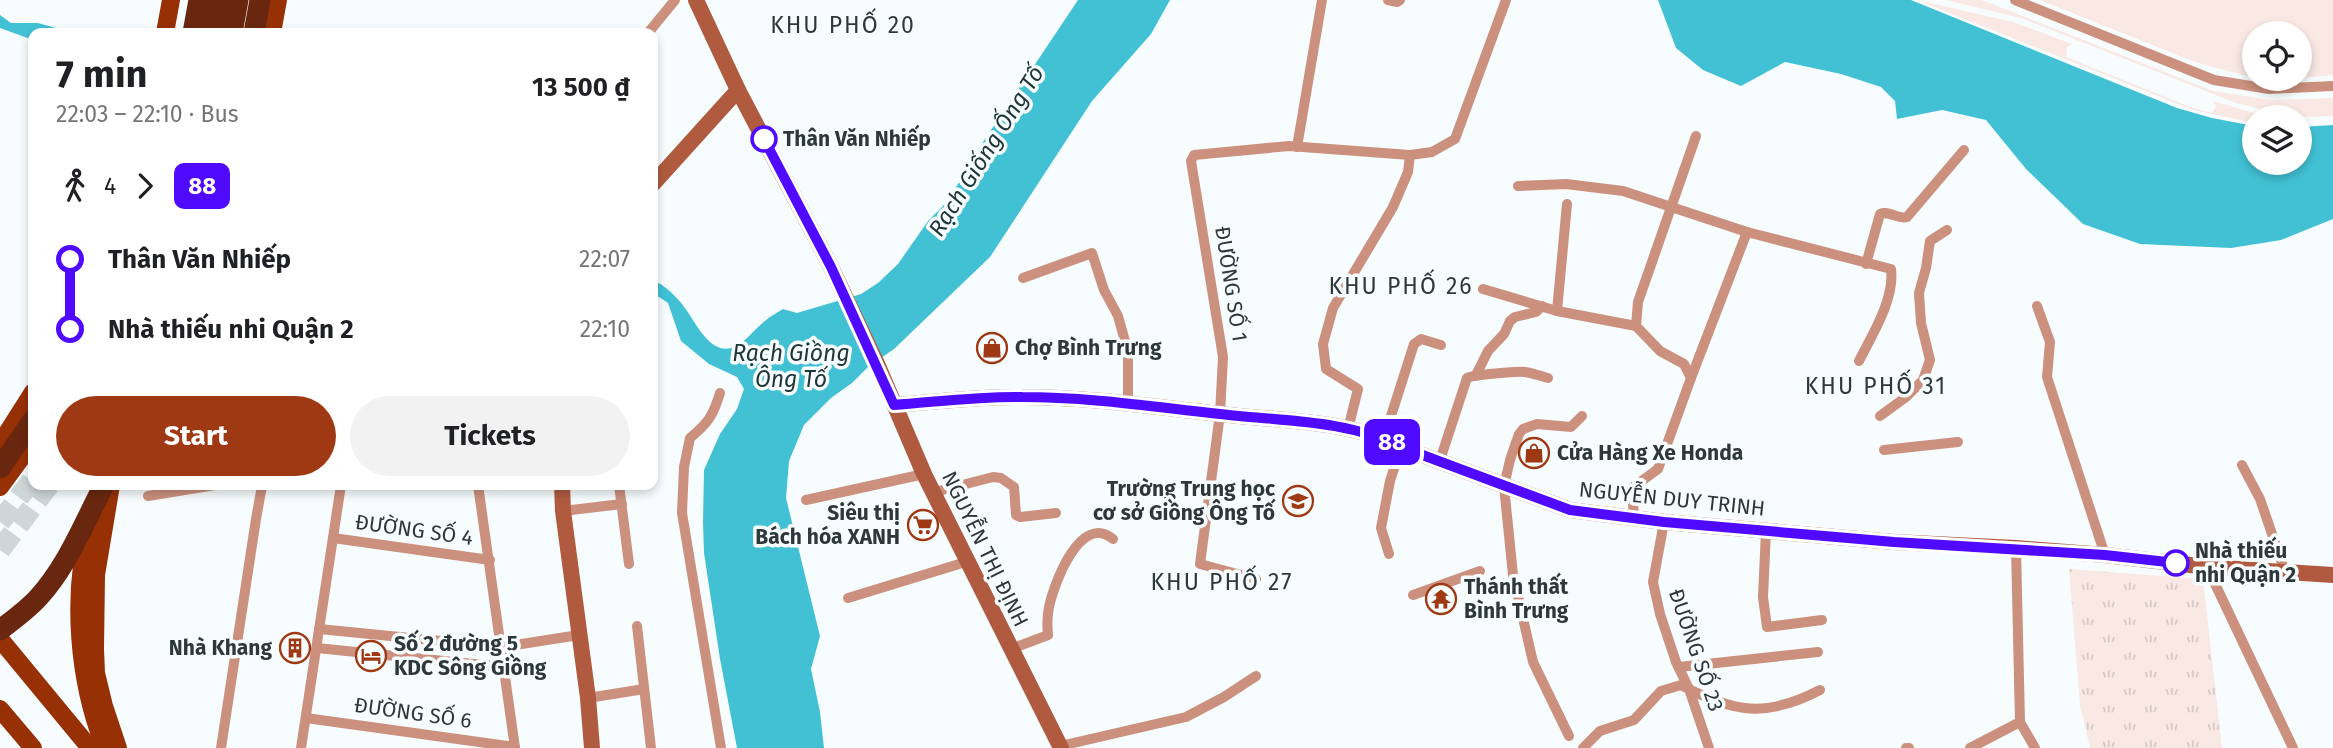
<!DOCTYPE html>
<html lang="en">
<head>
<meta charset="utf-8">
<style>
	:root { --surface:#fff; --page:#f2f2f2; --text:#202124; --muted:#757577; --accent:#9f3913 }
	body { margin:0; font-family:"Fira Sans",sans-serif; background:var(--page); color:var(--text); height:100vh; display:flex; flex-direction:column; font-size:26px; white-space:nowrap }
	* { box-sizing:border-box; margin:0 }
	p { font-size:23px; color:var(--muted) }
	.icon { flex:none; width:38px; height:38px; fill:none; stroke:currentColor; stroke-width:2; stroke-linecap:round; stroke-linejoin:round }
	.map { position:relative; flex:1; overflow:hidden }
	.details { position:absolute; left:28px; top:28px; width:630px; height:462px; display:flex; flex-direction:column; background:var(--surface); border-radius:14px; box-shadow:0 4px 10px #0003 }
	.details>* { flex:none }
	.badge { padding:0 14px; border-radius:10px; font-size:24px; line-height:46px }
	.tools { position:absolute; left:2242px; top:21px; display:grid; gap:14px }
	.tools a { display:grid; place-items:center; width:70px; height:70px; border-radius:50%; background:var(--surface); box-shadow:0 4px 10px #0003; font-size:35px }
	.map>.badge { position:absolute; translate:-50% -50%; box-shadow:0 0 0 4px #fff }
	.legs { display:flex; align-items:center; gap:10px; height:77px; padding:0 28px; font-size:23px }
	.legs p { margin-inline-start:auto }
	.headline { display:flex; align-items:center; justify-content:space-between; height:119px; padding:0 28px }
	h1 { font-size:38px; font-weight:700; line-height:52px }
	.primary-button { display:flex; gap:14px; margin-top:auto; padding:14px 28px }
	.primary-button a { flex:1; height:80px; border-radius:42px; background:var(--accent); color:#fff; font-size:28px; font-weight:700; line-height:80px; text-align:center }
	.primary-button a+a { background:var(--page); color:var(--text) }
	ul { padding:0 28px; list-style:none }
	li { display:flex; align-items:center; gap:24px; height:70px; font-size:26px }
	li i { display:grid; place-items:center; width:10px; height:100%; margin:0 9px; background:currentColor }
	li i::after { content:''; width:18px; height:18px; margin:-9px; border:5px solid; border-radius:50%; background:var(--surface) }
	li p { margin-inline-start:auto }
	li:first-child i { background:linear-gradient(#0000 50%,currentColor 0) }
	li:last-child i { background:linear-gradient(currentColor 50%,#0000 0) }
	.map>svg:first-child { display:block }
</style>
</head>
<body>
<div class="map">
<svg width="2333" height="748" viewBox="0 0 2333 748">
	<defs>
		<pattern id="park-tufts" width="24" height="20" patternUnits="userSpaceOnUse" patternTransform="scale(1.75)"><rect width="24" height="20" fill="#f9e8e3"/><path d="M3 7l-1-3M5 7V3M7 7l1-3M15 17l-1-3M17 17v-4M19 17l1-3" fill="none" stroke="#d6c8c4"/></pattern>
	</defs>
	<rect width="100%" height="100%" fill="#f7fdfe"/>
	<g fill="#f9e8e3">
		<polygon points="1917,0 2013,22 2072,44 2067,47 2066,57 2193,108 2212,113 2216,106 2213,101 2268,117 2254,117 2254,123 2193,110"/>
		<polygon points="1946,0 1982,0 2213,91 2270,100 2333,98 2333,116 2296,117 2236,103 2021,18"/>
		<polygon points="2040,0 2333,0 2333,75 2300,78 2300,33 2254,33 2254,77 2251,77 2195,62"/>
	</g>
	<polygon fill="url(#park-tufts)" points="2069,569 2203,579 2222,748 2090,748 2080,705"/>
	<g fill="#42c1d5">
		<path d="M1078,0h92l-19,34 -59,67 -102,156 -96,92 -26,18 -16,16 -21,15 -27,27 -15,36 -3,37 34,138 -9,33 9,43 4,36h-87l-17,-89 -16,-106 -1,-31 1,-52 16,-36 17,-25 7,-20 -7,-12 -28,-13 -28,-23 -13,-38 -15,-10v-13c12,5 24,17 32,28 11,15 27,51 51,38 11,-5 19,-18 29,-25 5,-5 12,-8 18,-12l14,4 64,-19 17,-11 20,-19 30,-43 21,-21 24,-43z"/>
		<polygon points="1658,0 1911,0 2177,108 2212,118 2254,126 2254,163 2300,163 2300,127 2333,125 2333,219 2281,240 2231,248 2140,244 2083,224 2026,169 1986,120 1942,110 1897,119 1895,101 1881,87 1841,74 1785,62 1741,86 1703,70 1676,48"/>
		<polygon points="0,15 11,23 38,23 74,33 33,33 33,40 0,28"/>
	</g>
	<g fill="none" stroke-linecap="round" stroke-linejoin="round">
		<g stroke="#cfd6d7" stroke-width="21" stroke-dasharray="21 10" stroke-linecap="butt">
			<polyline points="0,522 33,479"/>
			<polyline points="0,550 49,485"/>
		</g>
		<g stroke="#cc917e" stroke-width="10">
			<polyline points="1388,0 1397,2 1400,0"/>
			<polyline points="2015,0 2214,80 2269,89 2333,86"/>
			<polyline points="648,33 675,0"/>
			<polyline points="1297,147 1322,0"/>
			<path d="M1518,186l48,-2 57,7 124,41 144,37c4,30 -19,66 -32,92"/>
			<path d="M1866,264l14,-50c9,-4 18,6 27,3l57,-67"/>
			<polyline points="1023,278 1092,253 1104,290 1118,316 1128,352 1128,403"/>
			<polyline points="1483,289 1557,311 1636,326"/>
			<polyline points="2037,306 2050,342 2047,377 2105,555"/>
			<polyline points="1557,311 1567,204"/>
			<polyline points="1476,375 1488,351 1504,334 1510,321 1515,317 1536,312 1542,306"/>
			<polyline points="1691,378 1747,232"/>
			<path d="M720,393c-7,23 -12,30 -30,45l-6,29 -2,46 39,235"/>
			<polyline points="1880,416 1906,397 1923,380 1930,360 1921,323 1919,293 1926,268 1930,241 1947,230"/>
			<polyline points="1348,429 1358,389 1326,369 1323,344 1333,308 1393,207 1408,172 1410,155"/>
			<polyline points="1384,438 1414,344 1421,339 1441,345"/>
			<polyline points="1884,450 1958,442"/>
			<path d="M1440,460l27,-82c6,-3 50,-7 58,-6 8,1 15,4 23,6"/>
			<polyline points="2242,465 2260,499 2285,572"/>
			<polyline points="478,485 515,748"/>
			<polyline points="619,485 629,564"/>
			<polyline points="935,492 993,477 1001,478 1014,487 1016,515 1020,517 1056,513"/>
			<polyline points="148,496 215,485"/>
			<polyline points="806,500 924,474"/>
			<polyline points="563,511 622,504"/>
			<polyline points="1634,518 1632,488 1658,469 1691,378 1684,364 1660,351 1636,326 1638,302 1696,136"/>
			<polyline points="1664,522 1653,582 1660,614 1676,662 1689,689 1709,748"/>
			<polyline points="1766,531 1763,597 1767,627 1822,620"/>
			<polyline points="333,538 490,560"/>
			<polyline points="2016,548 2020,722 2035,748"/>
			<polyline points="1389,554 1381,528 1390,481 1401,447"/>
			<polyline points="2207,567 2293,748"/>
			<polyline points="1256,579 1200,564 1220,414 1223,357 1191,161 1194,155 1289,146 1410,155 1432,152 1455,139 1506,0"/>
			<polyline points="1413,595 1480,571"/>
			<polyline points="848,598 969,561"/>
			<polyline points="637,626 651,748"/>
			<polyline points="319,629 502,647 579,635"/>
			<polyline points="317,648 503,667"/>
			<path d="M1011,649l37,-14c-1,-10 -1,-18 1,-28 5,-23 31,-95 64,-68"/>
			<polyline points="1679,667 1818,652"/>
			<polyline points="588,698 644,689"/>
			<polyline points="306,718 515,747"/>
			<polyline points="1569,736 1533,662 1513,575 1504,486 1510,460 1519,434 1523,429 1537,424 1571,427 1582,416"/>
			<polyline points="1060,746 1186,717 1224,697 1256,676"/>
			<polyline points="221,748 256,519 262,486 267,485"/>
			<polyline points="301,748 341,485"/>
			<path d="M1583,748l17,-17 34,-11 27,-29 20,-6c53,28 85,33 139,5"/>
			<polyline points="1906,748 1909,748"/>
			<polyline points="1970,748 2020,722"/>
		</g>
		<g stroke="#b05b40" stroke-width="16">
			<polyline points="696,0 738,90 831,267 878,366 924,474 1061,748"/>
			<polyline points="653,184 738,90"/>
			<path d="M894,405c42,-3 86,-9 128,-8 73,0 145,12 217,19 53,5 114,6 162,31l169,63 94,12 230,20 122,6 89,7 102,12 126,8"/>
			<polyline points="562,485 563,511 588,698 592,748"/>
		</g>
		<g stroke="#983005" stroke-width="18">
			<polyline points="165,33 171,0"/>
			<polyline points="272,33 278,0"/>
			<polyline points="0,444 33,392"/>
			<polyline points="111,485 96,575 95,649 96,673 104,706 118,748"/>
			<polyline points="0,487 33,442"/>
			<path d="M90,525c-19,70 -12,156 15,223"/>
			<polyline points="0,639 90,748"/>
			<polyline points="0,709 33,748"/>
		</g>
		<g stroke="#6a270f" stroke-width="21">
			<polyline points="193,33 199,0"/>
			<polyline points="213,33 219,0"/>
			<polyline points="232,33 238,0"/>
			<polyline points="254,33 260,0"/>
			<polyline points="0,468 33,420"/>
			<path d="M0,630c13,-10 27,-20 38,-32 29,-31 46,-75 66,-113"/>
		</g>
	</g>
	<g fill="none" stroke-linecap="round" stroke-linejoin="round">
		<g stroke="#fff" stroke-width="16">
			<path id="line-1" d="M764,139l67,128 63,138c42,-3 86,-9 128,-8 73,0 145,12 217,19 53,5 114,6 162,31l169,63 94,12 230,20 211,13 71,8"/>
		</g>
		<use href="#line-1" stroke="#4f0aff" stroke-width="10"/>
	</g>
	<defs>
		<g id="shop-ring" transform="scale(1.575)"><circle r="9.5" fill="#f7fdfe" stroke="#9f3913" stroke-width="1.5"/><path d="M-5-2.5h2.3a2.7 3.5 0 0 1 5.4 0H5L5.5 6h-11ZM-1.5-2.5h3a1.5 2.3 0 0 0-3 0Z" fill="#9f3913"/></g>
		<g id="school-ring" transform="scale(1.575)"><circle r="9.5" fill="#f7fdfe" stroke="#9f3913" stroke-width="1.5"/><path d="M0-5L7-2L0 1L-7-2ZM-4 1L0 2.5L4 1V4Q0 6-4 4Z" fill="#9f3913"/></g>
		<g id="supermarket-ring" transform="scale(1.575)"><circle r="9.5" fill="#f7fdfe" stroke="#9f3913" stroke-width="1.5"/><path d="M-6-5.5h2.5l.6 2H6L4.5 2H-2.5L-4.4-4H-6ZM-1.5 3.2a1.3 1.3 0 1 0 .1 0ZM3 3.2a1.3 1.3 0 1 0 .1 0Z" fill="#9f3913"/></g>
		<g id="temple-ring" transform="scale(1.575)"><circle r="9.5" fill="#f7fdfe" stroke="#9f3913" stroke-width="1.5"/><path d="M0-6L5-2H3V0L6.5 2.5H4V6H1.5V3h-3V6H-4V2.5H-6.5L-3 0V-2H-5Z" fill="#9f3913"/></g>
		<g id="building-ring" transform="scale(1.575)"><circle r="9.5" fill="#f7fdfe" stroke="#9f3913" stroke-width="1.5"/><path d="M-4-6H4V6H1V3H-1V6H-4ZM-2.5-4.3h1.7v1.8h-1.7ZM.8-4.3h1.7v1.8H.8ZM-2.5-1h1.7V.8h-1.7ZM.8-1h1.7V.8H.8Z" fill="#9f3913"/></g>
		<g id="hotel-ring" transform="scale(1.575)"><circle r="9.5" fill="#f7fdfe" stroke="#9f3913" stroke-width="1.5"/><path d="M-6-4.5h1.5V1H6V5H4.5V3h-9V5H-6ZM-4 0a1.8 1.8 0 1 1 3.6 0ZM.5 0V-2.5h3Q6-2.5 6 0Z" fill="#9f3913"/></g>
	</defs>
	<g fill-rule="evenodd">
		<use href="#shop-ring" x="992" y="348"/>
		<use href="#shop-ring" x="1534" y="453"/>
		<use href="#school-ring" x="1298" y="501"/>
		<use href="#supermarket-ring" x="923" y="525"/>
		<use href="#temple-ring" x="1441" y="599"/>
		<use href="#building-ring" x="295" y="648"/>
		<use href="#hotel-ring" x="371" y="656"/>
	</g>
	<g fill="#fff" stroke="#4f0aff" stroke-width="3.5">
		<circle cx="764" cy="139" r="12"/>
		<circle cx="2176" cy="563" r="12"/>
	</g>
	<g text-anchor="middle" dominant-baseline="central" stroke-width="7" stroke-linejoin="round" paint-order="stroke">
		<g font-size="21" font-weight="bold" fill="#2e383a" stroke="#f7fdfe" text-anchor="start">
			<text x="783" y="139">Thân Văn Nhiếp</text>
			<text x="2195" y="551">Nhà thiếu<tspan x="2195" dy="24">nhi Quận 2</tspan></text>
		</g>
		<g font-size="21" fill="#2e383a" stroke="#f7fdfe">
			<text transform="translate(1231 284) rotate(81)">ĐƯỜNG SỐ 1</text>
			<text transform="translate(1672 499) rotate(6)">NGUYỄN DUY TRINH</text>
			<text transform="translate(414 530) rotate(8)">ĐƯỜNG SỐ 4</text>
			<text transform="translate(985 549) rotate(64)">NGUYỄN THỊ ĐỊNH</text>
			<text transform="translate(1696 650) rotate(71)">ĐƯỜNG SỐ 23</text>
			<text transform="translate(413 713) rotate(8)">ĐƯỜNG SỐ 6</text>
		</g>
		<g font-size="21" font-weight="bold" fill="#2e383a" stroke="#f7fdfe" text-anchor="start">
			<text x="1015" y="348">Chợ Bình Trưng</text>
			<text x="1557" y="453">Cửa Hàng Xe Honda</text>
			<text x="1275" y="489" text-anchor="end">Trường Trung học<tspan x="1275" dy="24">cơ sở Giồng Ông Tố</tspan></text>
			<text x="900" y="513" text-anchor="end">Siêu thị<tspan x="900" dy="24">Bách hóa XANH</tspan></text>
			<text x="1464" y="587">Thánh thất<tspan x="1464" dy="24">Bình Trưng</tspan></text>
			<text x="394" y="644">Số 2 đường 5<tspan x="394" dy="24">KDC Sông Giồng</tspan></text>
			<text x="272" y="648" text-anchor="end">Nhà Khang</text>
		</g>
		<g font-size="23" letter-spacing="2" fill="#2e383a" stroke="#f7fdfe">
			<text x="843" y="25">KHU PHỐ 20</text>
			<text x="1401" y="286">KHU PHỐ 26</text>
			<text x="1876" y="386">KHU PHỐ 31</text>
			<text x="1222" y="582">KHU PHỐ 27</text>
		</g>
		<g font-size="23" font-style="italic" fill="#203639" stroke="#f7fdfe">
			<text transform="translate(986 151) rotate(-58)">Rạch Giống Ống Tố</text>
			<text x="791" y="353">Rạch Giồng<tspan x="791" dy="26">Ông Tố</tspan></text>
		</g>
	</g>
</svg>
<div class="tools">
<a><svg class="icon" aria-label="locate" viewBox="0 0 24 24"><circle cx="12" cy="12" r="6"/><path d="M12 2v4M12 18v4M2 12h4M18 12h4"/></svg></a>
<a><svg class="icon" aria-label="layers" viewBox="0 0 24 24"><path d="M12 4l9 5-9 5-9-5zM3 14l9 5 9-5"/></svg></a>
</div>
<b class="badge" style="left:1392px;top:442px;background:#4f0aff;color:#fff">88</b>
<section class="details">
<div class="headline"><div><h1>7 min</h1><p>22:03 – 22:10 · Bus</p></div><b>13 500 ₫</b></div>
<div class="legs"><svg class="icon" aria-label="walk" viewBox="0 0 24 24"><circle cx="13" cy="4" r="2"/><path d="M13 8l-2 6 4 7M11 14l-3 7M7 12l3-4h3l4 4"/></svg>4<svg class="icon" aria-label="forward" viewBox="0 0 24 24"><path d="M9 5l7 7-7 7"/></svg><b class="badge" style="background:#4f0aff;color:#fff">88</b></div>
<ul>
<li><i style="color:#4f0aff"></i><b>Thân Văn Nhiếp</b><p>22:07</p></li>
<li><i style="color:#4f0aff"></i><b>Nhà thiếu nhi Quận 2</b><p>22:10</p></li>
</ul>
<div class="primary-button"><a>Start</a><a>Tickets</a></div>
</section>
</div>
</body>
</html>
